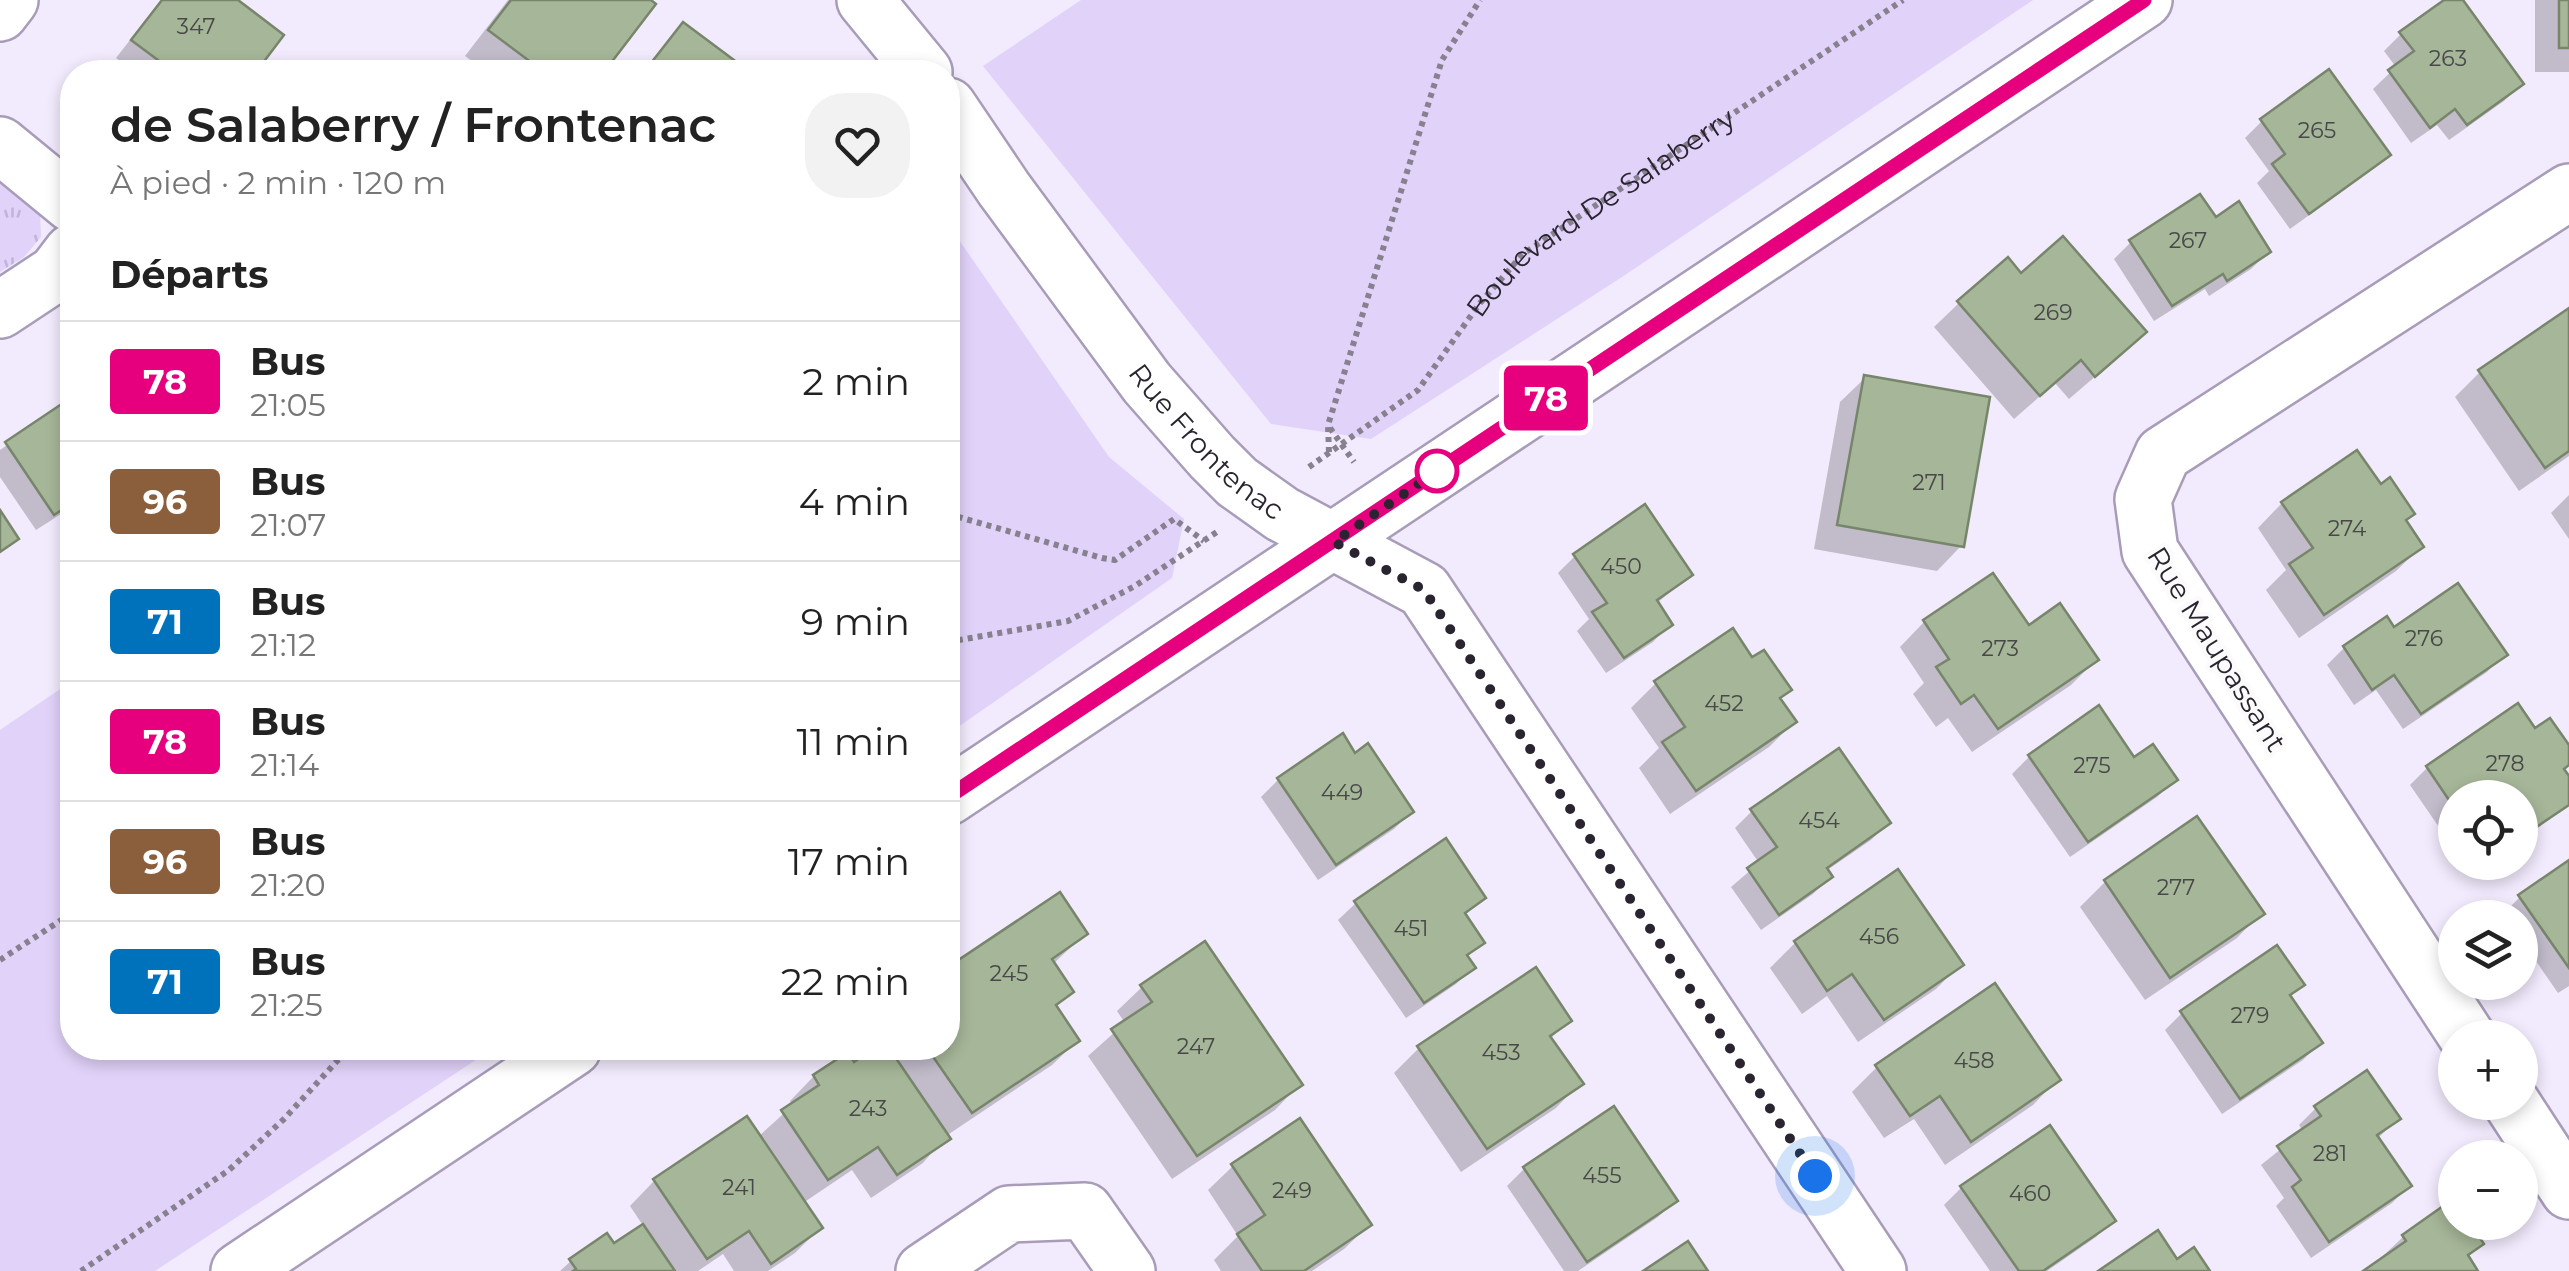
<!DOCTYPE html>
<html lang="fr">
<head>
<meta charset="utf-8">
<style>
	:root { --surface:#fff; --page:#f2f2f2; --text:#222; --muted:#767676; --line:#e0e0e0 }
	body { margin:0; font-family:Montserrat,sans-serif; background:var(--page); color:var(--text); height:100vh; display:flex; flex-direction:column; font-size:38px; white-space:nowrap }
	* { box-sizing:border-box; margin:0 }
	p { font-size:32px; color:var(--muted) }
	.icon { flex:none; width:55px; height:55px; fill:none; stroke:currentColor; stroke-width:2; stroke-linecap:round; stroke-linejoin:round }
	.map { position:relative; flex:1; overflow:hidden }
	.side { position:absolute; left:60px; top:60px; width:900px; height:1000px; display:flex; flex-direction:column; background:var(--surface); border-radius:40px; box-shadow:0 5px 15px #0003 }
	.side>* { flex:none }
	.badge { padding:0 20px; border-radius:8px; font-size:35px; line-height:65px }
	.controls { position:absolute; left:2438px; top:780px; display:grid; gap:20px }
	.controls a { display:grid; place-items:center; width:100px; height:100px; border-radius:50%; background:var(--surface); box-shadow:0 5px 15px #0003; font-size:50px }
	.you { position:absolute; width:50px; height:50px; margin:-25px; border:8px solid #fff; border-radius:50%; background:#1a73e8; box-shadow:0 0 0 15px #1a73e833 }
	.map>.badge { position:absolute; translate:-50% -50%; box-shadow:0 0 0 5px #fff }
	h2 { padding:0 50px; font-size:38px; line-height:90px }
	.round { display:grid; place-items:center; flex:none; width:105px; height:105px; border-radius:40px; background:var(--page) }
	.summary { display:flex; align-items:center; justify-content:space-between; height:170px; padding:0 50px }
	h1 { font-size:48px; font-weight:600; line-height:75px }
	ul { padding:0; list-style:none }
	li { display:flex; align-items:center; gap:30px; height:120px; padding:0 50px; border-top:2px solid var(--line) }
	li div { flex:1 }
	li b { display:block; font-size:38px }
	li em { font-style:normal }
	li .badge { min-width:110px; font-weight:700; text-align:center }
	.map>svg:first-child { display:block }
</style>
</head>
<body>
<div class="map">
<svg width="2569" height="1271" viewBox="0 0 2569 1271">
	<defs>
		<pattern id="grass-tufts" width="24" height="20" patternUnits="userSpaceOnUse" patternTransform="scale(2.5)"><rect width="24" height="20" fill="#e1d2f9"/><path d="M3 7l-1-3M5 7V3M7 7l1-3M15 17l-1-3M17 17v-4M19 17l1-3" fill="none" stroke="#c1b4d6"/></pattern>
	</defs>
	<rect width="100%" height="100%" fill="#f2eafd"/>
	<polygon fill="url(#grass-tufts)" points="0,181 40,213 41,237 24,257 0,272"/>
	<g fill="#e1d2f9">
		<polygon points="1081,0 2033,0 1622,277 1371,439 1271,424 983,66"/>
		<polygon points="948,224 1109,457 1184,519 1172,578 948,734"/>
		<polygon points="72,681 72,1048 494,1048 155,1271 0,1271 0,730"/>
	</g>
	<g fill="#0003">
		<polygon points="161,0 234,0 281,36 253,72 135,72 116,58"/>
		<polygon points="508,0 646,0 653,5 601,72 487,72 465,56"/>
		<polygon points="2448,0 2460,0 2521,84 2504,101 2449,140 2437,125 2411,143 2373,89 2396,67 2384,51 2401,34"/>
		<rect x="2535" y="0" width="34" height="72"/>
		<polygon points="683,25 746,72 643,72"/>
		<polygon points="2262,121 2388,154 2370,171 2290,229 2257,183 2269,171 2245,138"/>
		<polygon points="2215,220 2268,252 2251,269 2209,296 2205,289 2154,321 2114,259 2131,242"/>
		<polygon points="1959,303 2119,356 2069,399 2055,383 2014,419 1934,327"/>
		<polygon points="2569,311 2569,456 2519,491 2455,397 2480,372"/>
		<polygon points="1865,378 1961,546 1937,571 1814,549 1840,402"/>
		<polygon points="72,400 72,507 36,530 0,477 0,450"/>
		<polygon points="2380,487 2412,514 2404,522 2421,547 2396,571 2299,638 2266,590 2286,570 2258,528 2282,503"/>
		<polygon points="2569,495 2569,539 2551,513"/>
		<polygon points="1575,556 1690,575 1656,604 1670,624 1653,642 1606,673 1577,631 1589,619 1558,573"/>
		<polygon points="2386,620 2393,630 2504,654 2487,672 2403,729 2376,690 2354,705 2327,665 2344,648"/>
		<polygon points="1924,622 2028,629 2096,660 2071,685 1972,752 1948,718 1936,727 1913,694 1924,683 1900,647"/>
		<polygon points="1656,683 1778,700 1794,722 1769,747 1670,814 1639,768 1659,748 1631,708"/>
		<polygon points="2535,732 2569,749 2569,765 2562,771 2569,781 2569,805 2520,841 2520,798 2455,798 2455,844 2452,846 2410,785 2427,768"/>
		<polygon points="2029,757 2134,760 2175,780 2157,797 2070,857 2012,774"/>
		<polygon points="1278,780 1411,812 1394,829 1318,880 1261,797"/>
		<polygon points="1752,811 1888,823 1871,840 1826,871 1830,877 1813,894 1761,930 1731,887 1759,863 1735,828"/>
		<polygon points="2197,820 2261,913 2237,938 2145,1000 2080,907 2105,882"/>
		<polygon points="2569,863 2569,986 2558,993 2520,938 2520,918 2506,918 2503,914 2520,897"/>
		<polygon points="1898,873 1960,965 1936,989 1858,1042 1827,996 1802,1014 1770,968 1795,943"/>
		<polygon points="1059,896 1085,934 1053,964 1071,992 1055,1008 1077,1041 1052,1065 946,1136 923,1163 871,1198 852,1170 803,1203 820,1228 795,1253 768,1271 734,1271 723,1254 698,1271 560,1271 571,1261 613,1247 644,1227 630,1206 654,1181 746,1120 758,1137 792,1106 790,1101 814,1076 854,1065 880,1048 948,1048 948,971"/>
		<polygon points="1483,898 1464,916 1482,943 1466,958 1473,967 1456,984 1406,1018 1338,920 1356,903"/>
		<polygon points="2302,985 2289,998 2320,1043 2303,1060 2222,1114 2165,1030 2182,1013"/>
		<polygon points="1142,987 1299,1085 1275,1110 1172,1179 1088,1056 1125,1023 1117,1011"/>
		<polygon points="1569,1021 1550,1039 1580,1083 1556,1108 1461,1172 1394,1073 1419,1048"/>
		<polygon points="1877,1067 2057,1080 2033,1105 1945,1165 1914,1119 1884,1138 1852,1092"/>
		<polygon points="2316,1108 2398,1119 2377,1139 2409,1186 2392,1203 2311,1258 2276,1206 2284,1198 2261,1165 2303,1131 2299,1125"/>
		<polygon points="2050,1128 2113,1220 2096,1237 2047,1271 1990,1271 1944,1205 1961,1188"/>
		<polygon points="1233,1166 1369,1225 1344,1249 1312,1271 1221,1271 1214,1260 1238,1236 1208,1190"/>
		<polygon points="1524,1169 1675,1200 1658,1217 1578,1271 1564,1271 1507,1186"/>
		<polygon points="2453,1203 2455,1222 2481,1244 2467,1258 2475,1271 2367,1271 2403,1237"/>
	</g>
	<g fill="#a6b698" stroke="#77866b" stroke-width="2.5">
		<polygon points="162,0 238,0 284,35 256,72 174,72 131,40"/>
		<polygon points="511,0 651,0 656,4 604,72 544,72 488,30"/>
		<polygon points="2444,0 2463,0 2524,84 2467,125 2455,109 2430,128 2388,70 2414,51 2399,32"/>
		<rect x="2559" y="0" width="10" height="48"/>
		<polygon points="683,22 750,72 644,72"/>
		<polygon points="2329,69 2391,155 2309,214 2272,164 2285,154 2260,119"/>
		<polygon points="2200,194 2216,217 2239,201 2271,252 2227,281 2223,274 2172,306 2129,240"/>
		<polygon points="2063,236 2147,332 2095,377 2081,360 2040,396 1957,301 2008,257 2021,273"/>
		<polygon points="2569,308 2569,451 2545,468 2478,370"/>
		<polygon points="1864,375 1990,397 1964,547 1837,525"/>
		<polygon points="72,397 72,503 54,515 5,442"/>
		<polygon points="2357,450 2381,484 2390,477 2415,514 2406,520 2424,547 2324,615 2289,564 2313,548 2281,502"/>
		<polygon points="1645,504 1693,575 1657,600 1673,625 1624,658 1592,612 1607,603 1573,554"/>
		<polygon points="0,510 19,539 0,552"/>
		<polygon points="1993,573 2029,625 2060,603 2099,660 1998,729 1974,695 1961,704 1936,667 1949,659 1923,620"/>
		<polygon points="2458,583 2508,655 2421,714 2394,675 2372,690 2343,646 2387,616 2394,627"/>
		<polygon points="1733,628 1752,657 1764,650 1792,690 1780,698 1797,722 1696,791 1662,742 1685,727 1654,681"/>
		<polygon points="2518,703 2535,728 2550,718 2569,745 2569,765 2564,769 2569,776 2569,805 2520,838 2520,798 2455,798 2455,809 2426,766"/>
		<polygon points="2099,705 2134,757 2153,744 2178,780 2088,842 2028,755"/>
		<polygon points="1343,733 1355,753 1368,743 1414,812 1336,865 1277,778"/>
		<polygon points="1839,748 1891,823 1827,868 1833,877 1779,915 1747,868 1777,847 1750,809"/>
		<polygon points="2197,816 2265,914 2170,978 2104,880"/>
		<polygon points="1446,838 1486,898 1465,913 1485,943 1467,955 1476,968 1424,1003 1354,901"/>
		<polygon points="2569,860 2569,968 2518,895"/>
		<polygon points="1898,869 1964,965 1884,1020 1852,974 1827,991 1794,941"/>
		<polygon points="1060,892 1088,934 1052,959 1074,992 1056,1005 1080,1041 972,1113 927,1048 948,1048 948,967"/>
		<polygon points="1205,941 1303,1085 1197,1156 1111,1029 1152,1002 1140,985"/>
		<polygon points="2277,945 2305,985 2290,995 2323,1043 2240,1099 2180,1011"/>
		<polygon points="1536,967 1572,1021 1550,1036 1584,1084 1487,1149 1417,1046"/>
		<polygon points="1995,983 2061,1080 1971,1142 1940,1096 1910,1116 1875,1065"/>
		<polygon points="875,1048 889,1048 951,1139 897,1175 878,1147 828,1180 781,1110 819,1085 813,1075 848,1052 854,1062"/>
		<polygon points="2367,1070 2401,1119 2377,1135 2412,1186 2329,1242 2292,1187 2301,1180 2277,1146 2321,1116 2314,1106"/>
		<polygon points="1614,1106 1678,1201 1587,1262 1523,1167"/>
		<polygon points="747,1116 823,1228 771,1264 749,1231 707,1259 653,1179"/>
		<polygon points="1300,1118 1372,1225 1304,1271 1262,1271 1237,1234 1265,1215 1231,1164"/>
		<polygon points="2050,1125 2116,1221 2043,1271 2019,1271 1960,1186"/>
		<polygon points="2453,1199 2455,1222 2469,1222 2484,1244 2468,1255 2478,1271 2363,1271 2406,1241 2402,1235"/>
		<polygon points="643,1224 675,1271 573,1271 576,1269 569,1259 607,1233 614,1243"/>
		<polygon points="2158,1230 2177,1259 2194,1247 2210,1271 2098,1271"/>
		<polygon points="1688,1241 1708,1271 1643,1271"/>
	</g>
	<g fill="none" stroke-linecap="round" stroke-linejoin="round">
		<g stroke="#a89cb9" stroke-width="60">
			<g id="minor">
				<polyline points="865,0 924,72"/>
				<polyline points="0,13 10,0"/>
				<path id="s2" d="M948,106l56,83 143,194 65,74 25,25 45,32 142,76 454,681"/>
				<polyline points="0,145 72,204"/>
				<polyline points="0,310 56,273 72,252"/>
				<polyline points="948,797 2144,0"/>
				<polyline points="2468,1038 2150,551 2143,499 2163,454 2569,192"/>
				<polyline points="2511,1102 2569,1191"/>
				<polyline points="239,1271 573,1048"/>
				<polyline points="924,1271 1009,1214 1085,1211 1127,1271"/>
			</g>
		</g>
		<g stroke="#87818f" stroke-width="6" stroke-dasharray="5 5" stroke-linecap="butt">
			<polyline points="1330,428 1354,462"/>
			<polyline points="1329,452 1328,425 1442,60 1480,0"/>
			<path id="s1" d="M1309,467l109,-77 62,-87 43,-49 380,-254"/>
			<polyline points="948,514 1102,558 1115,560 1174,519 1204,541"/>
			<polyline points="948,642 1068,621 1135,586 1217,532"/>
			<polyline points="0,960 72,913"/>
			<polyline points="81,1271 229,1170 284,1119 349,1048"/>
		</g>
		<use href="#minor" stroke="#fff" stroke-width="55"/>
	</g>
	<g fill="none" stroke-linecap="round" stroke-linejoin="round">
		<g stroke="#fff" stroke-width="22">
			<polyline id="line" points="948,797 2144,0"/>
		</g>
		<use href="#line" stroke="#e6007e" stroke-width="15"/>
		<polyline stroke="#29242f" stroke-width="10" stroke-dasharray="0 18" points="1437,471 1450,462 1334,542 1424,590 1815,1176"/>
	</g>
	<circle fill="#fff" stroke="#e6007e" stroke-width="5" cx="1437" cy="471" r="20"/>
	<g text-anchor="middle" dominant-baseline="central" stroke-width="9" stroke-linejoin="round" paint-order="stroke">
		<g font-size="22" fill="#484849">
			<text x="196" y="26">347</text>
			<text x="2448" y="58">263</text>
			<text x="2317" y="130">265</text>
			<text x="2188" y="240">267</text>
			<text x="2053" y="312">269</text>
			<text x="1929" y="482">271</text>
			<text x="2347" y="528">274</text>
			<text x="1621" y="566">450</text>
			<text x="2424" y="638">276</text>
			<text x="2000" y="648">273</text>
			<text x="1724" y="703">452</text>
			<text x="2505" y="763">278</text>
			<text x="2092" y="765">275</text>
			<text x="1342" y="792">449</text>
			<text x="1819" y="820">454</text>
			<text x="2176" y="887">277</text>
			<text x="1411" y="928">451</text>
			<text x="1879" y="936">456</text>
			<text x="1009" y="973">245</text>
			<text x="2250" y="1015">279</text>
			<text x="1196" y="1046">247</text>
			<text x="1501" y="1052">453</text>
			<text x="1974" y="1060">458</text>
			<text x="868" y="1108">243</text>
			<text x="2330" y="1153">281</text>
			<text x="1602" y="1175">455</text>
			<text x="739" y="1187">241</text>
			<text x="1292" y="1190">249</text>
			<text x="2030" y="1193">460</text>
		</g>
		<g font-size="28" fill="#29242f" stroke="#fbfbfb">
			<text stroke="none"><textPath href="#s1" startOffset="392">Boulevard De Salaberry</textPath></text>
			<text stroke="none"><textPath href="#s2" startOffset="425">Rue Frontenac</textPath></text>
			<text transform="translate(2217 649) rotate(58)">Rue Maupassant</text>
		</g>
	</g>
</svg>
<div class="controls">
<a><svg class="icon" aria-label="locate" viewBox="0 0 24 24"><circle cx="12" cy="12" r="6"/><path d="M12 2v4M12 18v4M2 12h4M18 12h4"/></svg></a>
<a><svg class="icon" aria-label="layers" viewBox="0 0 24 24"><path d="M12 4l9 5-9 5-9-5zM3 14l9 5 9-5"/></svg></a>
<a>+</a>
<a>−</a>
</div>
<div class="you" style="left:1815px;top:1176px"></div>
<b class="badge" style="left:1546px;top:398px;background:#e6007e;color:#fff">78</b>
<section class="side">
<div class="summary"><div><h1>de Salaberry / Frontenac</h1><p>À pied · 2 min · 120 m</p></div><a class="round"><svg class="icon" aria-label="heart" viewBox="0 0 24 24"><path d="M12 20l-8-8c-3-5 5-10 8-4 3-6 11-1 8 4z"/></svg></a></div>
<h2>Départs</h2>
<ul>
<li><span class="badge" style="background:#e6007e;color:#fff">78</span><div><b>Bus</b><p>21:05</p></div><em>2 min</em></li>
<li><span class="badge" style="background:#8b5e3c;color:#fff">96</span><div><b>Bus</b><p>21:07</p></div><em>4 min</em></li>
<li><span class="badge" style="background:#0072bc;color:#fff">71</span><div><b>Bus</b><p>21:12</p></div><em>9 min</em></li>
<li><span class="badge" style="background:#e6007e;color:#fff">78</span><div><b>Bus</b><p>21:14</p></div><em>11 min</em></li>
<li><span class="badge" style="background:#8b5e3c;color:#fff">96</span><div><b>Bus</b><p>21:20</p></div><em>17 min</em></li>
<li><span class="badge" style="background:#0072bc;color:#fff">71</span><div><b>Bus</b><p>21:25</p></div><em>22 min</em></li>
</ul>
</section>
</div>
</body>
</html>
